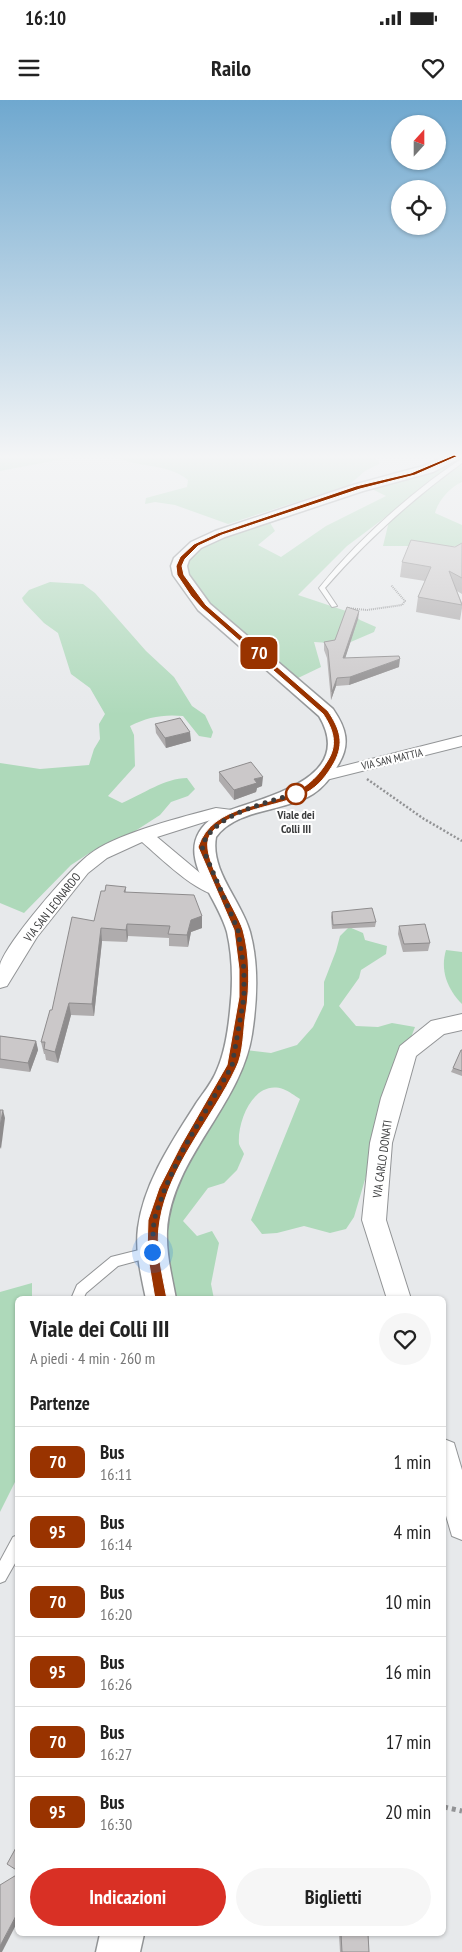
<!DOCTYPE html>
<html lang="it">
<head>
<meta charset="utf-8">
<style>
	:root { --surface:#fff; --page:#f6f6f6; --text:#222; --muted:#767676; --line:#e0e0e0; --accent:#d93025 }
	body { margin:0; font-family:"PT Sans Narrow",sans-serif; background:var(--page); color:var(--text); height:100vh; display:flex; flex-direction:column; font-size:19px; white-space:nowrap }
	* { box-sizing:border-box; margin:0 }
	p { font-size:16px; color:var(--muted) }
	.icon { flex:none; width:28px; height:28px; fill:none; stroke:currentColor; stroke-width:2; stroke-linecap:round; stroke-linejoin:round }
	.map { position:relative; flex:1; overflow:hidden }
	.details { position:absolute; left:15px; top:1196px; width:431px; height:640px; display:flex; flex-direction:column; background:var(--surface); border-radius:8px; box-shadow:0 1px 4px #0004 }
	.details>* { flex:none }
	.badge { padding:0 10px; border-radius:8px; font-size:18px; line-height:32px }
	.needle { width:32px; rotate:21deg }
	.tools { position:absolute; left:391px; top:15px; display:grid; gap:10px }
	.tools a { display:grid; place-items:center; width:55px; height:55px; border-radius:50%; background:var(--surface); box-shadow:0 1px 4px #0004; font-size:25px }
	.you { position:absolute; width:25px; height:25px; margin:-12px; border:4px solid #fff; border-radius:50%; background:#1a73e8; box-shadow:0 0 0 8px #1a73e833 }
	.map>.badge { position:absolute; translate:-50% -50%; box-shadow:0 0 0 2px #fff }
	h2 { padding:0 15px; font-size:19px; line-height:45px }
	.round { display:grid; place-items:center; flex:none; width:52px; height:52px; border-radius:26px; background:var(--page) }
	.summary { display:flex; align-items:center; justify-content:space-between; height:85px; padding:0 15px }
	h1 { font-size:24px; font-weight:800; line-height:38px }
	.button { display:flex; gap:10px; margin-top:auto; padding:10px 15px }
	.button a { flex:1; height:58px; border-radius:30px; background:var(--accent); color:#fff; font-size:20px; font-weight:800; line-height:58px; text-align:center }
	.button a+a { background:var(--page); color:var(--text) }
	ul { padding:0; list-style:none }
	li { display:flex; align-items:center; gap:15px; height:70px; padding:0 15px; border-top:1px solid var(--line) }
	li div { flex:1 }
	li b { display:block; font-size:19px }
	li em { font-style:normal }
	li .badge { min-width:55px; font-weight:700; text-align:center }
	.status { display:flex; justify-content:space-between; align-items:center; height:35px; padding:0 25px; background:var(--surface); direction:ltr }
	.status svg { height:14px; fill:currentColor }
	header { display:flex; justify-content:space-between; align-items:center; height:65px; padding:0 15px; background:var(--surface); font-size:22px; font-weight:800 }
	.map>svg:first-child { display:block }
</style>
</head>
<body>
<div class="status"><b>16:10</b><svg viewBox="0 0 49 12"><path d="M0 12V9h3v3zM5 12V6h3v6zM10 12V3h3v9zM15 12V0h3v12zM26 1h20v11H26zM47 4h2v5h-2z"/></svg></div>
<header><svg class="icon" aria-label="menu" viewBox="0 0 24 24"><path d="M4 6h16M4 12h16M4 18h16"/></svg>Railo<svg class="icon" aria-label="heart" viewBox="0 0 24 24"><path d="M12 20l-8-8c-3-5 5-10 8-4 3-6 11-1 8 4z"/></svg></header>
<div class="map">
<svg width="462" height="1852" viewBox="0 0 462 1852">
	<rect width="100%" height="100%" fill="#e7e9eb"/>
	<g fill="#aed9ba">
		<polygon points="0,356 79,356 0,371"/>
		<path d="M113,356h257l9,5v3l-14,7 -16,14 -121,39 -53,-19 -20,-3 -10,2 1,-6 41,-11 1,-7c-20,-17 -51,-12 -75,-24z"/>
		<path d="M462,356v3l-7,2 7,5v16c-12,5 -24,19 -27,31l27,12v21h-79l8,-33 -44,33 -49,49 54,18 8,7 16,7 -2,5 -28,12 -32,-2 7,25 -25,12 -96,-81 -15,-22 1,-16 17,-15 66,-24 6,10 -17,14 23,12 45,-31 60,-30 -16,-8 72,-20z"/>
		<path d="M50,482l33,2 12,9 51,58 28,26 18,29 13,9 8,17 -2,6 -12,-2 -16,-20c-19,-2 -36,1 -53,10l4,9 1,31 -27,30 14,7c21,-9 43,-25 65,-25l8,11 -7,7 -17,6 -11,13 -31,20 -38,17 -20,13 -47,48 -24,-10v-140l40,6 49,-4 5,-16 6,-10 -1,-15 6,-10 -15,-26 -19,-14 -13,-41 -14,-10 -20,-21 -2,-4 7,-8z"/>
		<path d="M349,827l14,6 2,7 22,6 -1,8 -25,16 -2,8 -20,28 17,20 22,1 14,-4 23,4 -22,57 -39,133 -8,12 -16,4 -26,-7 -27,7 -15,1 -11,-14 49,-121c-5,-3 -11,-8 -17,-10 -29,-10 -46,32 -44,55 1,3 4,7 5,10l-7,16 -13,13 -16,5 -25,33 14,15 15,-5 7,12 -8,41 3,15h-41c-3,-15 -14,-55 -12,-68 11,-69 69,-114 85,-181l25,3 26,-8 16,-18 11,-22v-23l12,-31 4,-15z"/>
		<path d="M446,850l16,2v52c-15,-15 -22,-34 -16,-54z"/>
		<polygon points="32,1183 32,1199 18,1199 17,1378 0,1412 0,1192"/>
	</g>
	<g fill="none" stroke-linecap="round" stroke-linejoin="round">
		<g stroke="#929496" stroke-width="2">
			<g id="service">
				<path d="M462,359v4c-51,37 -96,78 -137,125l12,18 -5,1 -13,-19c32,-40 71,-76 111,-107 10,-7 21,-16 32,-22z"/>
				<polygon points="151,1147 155,1148 157,1152 155,1156 118,1166 86,1193 83,1199 71,1199 77,1185 111,1157"/>
				<polygon points="18,1435 18,1458 5,1481 0,1483 0,1461 13,1437"/>
			</g>
		</g>
		<g stroke="#929496" stroke-width="2">
			<g id="minor">
				<polygon points="462,636 462,646 322,681 314,676 316,673"/>
				<path d="M216,708l24,3 2,4 -2,4 -23,-1 -60,19 43,36 27,14 3,4 -3,4c-23,7 -67,-38 -85,-53l-35,16 -19,15 -51,64 -30,49 -7,2c0,-7 0,-16 0,-23 6,-22 73,-101 94,-114 29,-19 88,-34 122,-43z"/>
				<polygon points="462,914 462,930 444,934 416,956 392,1043 386,1120 411,1199 387,1199 362,1120 370,1043 381,998 400,946 431,921"/>
				<polygon points="444,1339 454,1343 462,1370 462,1440 452,1436 444,1409"/>
			</g>
		</g>
		<g stroke="#929496" stroke-width="3">
			<g id="tertiary">
				<path d="M446,356l16,1 -29,15 -70,19 -138,46 -24,11 -12,12 -2,6 2,9 21,29 123,105c13,19 18,35 5,56 -6,11 -14,22 -25,29 -28,18 -76,14 -97,43 -6,34 25,63 34,95 9,33 7,69 2,102 -11,72 -80,123 -85,197 -1,23 5,46 9,68h-30c-5,-24 -11,-48 -8,-71 6,-46 35,-88 59,-126 7,-10 16,-21 20,-32 8,-18 11,-39 13,-59 3,-26 3,-53 -3,-79 -11,-40 -60,-83 -12,-116 39,-18 144,-33 104,-100l-121,-106 -25,-35 -2,-9 3,-8 17,-16 24,-11 138,-46 70,-19z"/>
				<polygon points="100,1834 144,1834 140,1852 96,1852"/>
			</g>
		</g>
		<polyline stroke="#929395" stroke-width="2" stroke-dasharray="1 1" stroke-linecap="butt" points="347,508 367,510 402,505 405,501 391,485"/>
		<polyline stroke="#929395" stroke-width="2.5" stroke-dasharray="2 2" stroke-linecap="butt" points="367,679 424,719 462,741"/>
		<polyline stroke="#929395" stroke-width="5" stroke-dasharray="4 4" stroke-linecap="butt" points="444,1707 462,1711"/>
		<use href="#service" fill="#fff" fill-rule="evenodd"/>
		<use href="#minor" fill="#fff" fill-rule="evenodd"/>
		<use href="#tertiary" fill="#fff" fill-rule="evenodd"/>
	</g>
	<g fill="#afacad">
		<polygon points="462,443 462,494 457,491 462,503 462,508 460,520 416,512 418,497 425,481 400,477 402,462 455,447"/>
		<polygon points="359,511 358,519 345,558 399,567 349,585 336,586 331,600 327,558 324,550 324,542 335,540"/>
		<polygon points="155,624 191,641 166,648 156,633"/>
		<polygon points="219,672 262,686 257,688 256,692 234,700 219,681"/>
		<polygon points="126,787 126,792 202,816 202,828 191,832 188,847 169,846 169,838 128,836 127,842 102,841 94,916 71,915 58,963 46,960 45,954 44,954 41,942 52,910 94,821 105,791"/>
		<polygon points="332,812 376,822 375,827 332,829 331,817"/>
		<polygon points="399,826 430,843 428,851 403,852 398,834"/>
		<polygon points="0,936 36,941 38,950 30,972 0,968"/>
		<polygon points="462,950 462,976 451,972"/>
		<polygon points="339,1834 368,1834 369,1852 340,1852"/>
	</g>
	<g fill="#8e8c8d">
		<polygon points="359,511 358,519 343,565 343,558"/>
		<polygon points="400,559 399,567 349,585 350,577"/>
		<polygon points="337,578 336,586 331,600 332,592"/>
		<polygon points="190,632 191,641 166,648 165,638"/>
		<polygon points="263,677 262,686 257,688 256,692 234,700 234,690 254,679"/>
		<polygon points="202,816 202,828 191,832 188,847 187,835 191,820"/>
		<polygon points="127,824 128,836 127,842 126,830"/>
		<polygon points="101,828 102,841 94,916 92,904"/>
		<polygon points="69,903 71,915 58,963 55,952"/>
		<polygon points="36,941 38,950 30,972 28,963"/>
		<polygon points="3,1010 5,1018 1,1049 0,1047 0,1026"/>
		<polygon points="18,1812 18,1821 2,1852 0,1852 0,1846"/>
	</g>
	<g fill="#cbc8c9" stroke="#8e8c8d">
		<polygon points="411,440 455,447 462,443 462,478 449,471 462,505 418,497 431,467 402,462"/>
		<polygon points="347,507 359,511 343,558 399,556 400,559 350,577 337,578 332,592 328,550 324,542 335,540"/>
		<polygon points="180,618 190,632 165,638 155,624"/>
		<polygon points="251,662 263,677 254,679 257,683 234,690 219,672"/>
		<polygon points="106,785 126,787 124,792 194,795 202,816 191,820 187,835 168,834 170,826 127,824 126,830 101,828 92,904 69,903 55,952 44,949 45,942 41,942 50,910 52,910 72,817 94,821 101,791 105,791"/>
		<polygon points="372,808 376,822 333,825 332,812"/>
		<polygon points="425,824 430,843 404,844 399,826"/>
		<polygon points="0,936 36,941 28,963 0,959"/>
		<polygon points="461,950 462,950 462,971 453,968"/>
		<polygon points="0,1010 3,1010 0,1026"/>
		<polygon points="18,1744 18,1771 7,1764"/>
		<polygon points="18,1774 18,1812 0,1846 0,1785"/>
		<polygon points="341,1834 368,1834 369,1852 342,1852"/>
	</g>
	<linearGradient id="sky" x2="0" y2="1"><stop stop-color="#6fa8cf"/><stop offset="0.58" stop-color="#f4f5f6"/><stop offset="1" stop-color="#f4f5f6" stop-opacity="0"/></linearGradient>
	<rect width="462" height="615" fill="url(#sky)"/>
	<path fill="#930" stroke="#fff" d="M454,355l4,1 -43,19 -55,14 -138,46 -24,11 -13,13 -3,7 2,9 22,30 122,106c12,18 17,32 6,52 -7,12 -15,23 -28,30 -26,14 -79,16 -96,42 -12,20 26,73 33,95 7,25 7,56 3,82 -3,17 -2,41 -10,56 -23,49 -67,98 -76,152 -5,26 2,53 7,79l-6,5 -6,-5 -8,-47 1,-32 11,-32 22,-43 46,-80 12,-68v-28l-5,-39 -36,-83c15,-45 71,-38 104,-59 11,-7 19,-16 26,-28 10,-16 5,-31 -5,-46l-121,-106 -11,-12 -14,-21 -1,-9 4,-9 14,-13 24,-11 138,-47 55,-13z"/>
	<g fill="none" stroke-linecap="round" stroke-linejoin="round">
		<path stroke="#3c3d3e" stroke-width="5" stroke-dasharray="0 9" d="M152,1152l2,-32 11,-32 19,-40 48,-82 12,-69v-28l-6,-39 -36,-83c11,-35 70,-45 101,-56l-7,3"/>
	</g>
	<circle fill="#fff" stroke="#930" stroke-width="2.5" cx="296" cy="694" r="10"/>
	<g text-anchor="middle" dominant-baseline="central" stroke-width="4" stroke-linejoin="round" paint-order="stroke">
		<g font-size="11" fill="#3c3d3e" stroke="#fff">
			<text transform="translate(392 659) rotate(-13)">VIA SAN MATTIA</text>
		</g>
		<g font-size="12" font-weight="bold" fill="#3c3d3e" stroke="#fff">
			<text x="296" y="714">Viale dei<tspan x="296" dy="14">Colli III</tspan></text>
		</g>
		<g font-size="12" fill="#3c3d3e" stroke="#fff">
			<text transform="translate(52 807) rotate(-52)">VIA SAN LEONARDO</text>
			<text transform="translate(382 1059) rotate(-82)">VIA CARLO DONATI</text>
		</g>
	</g>
</svg>
<div class="tools">
<a><svg class="needle" viewBox="-14 -14 28 28"><path d="M0-13l5 13h-10z" fill="#e53935"/><path d="M0 13l5-13h-10z" fill="#767676"/></svg></a>
<a><svg class="icon" aria-label="locate" viewBox="0 0 24 24"><circle cx="12" cy="12" r="6"/><path d="M12 2v4M12 18v4M2 12h4M18 12h4"/></svg></a>
</div>
<div class="you" style="left:152px;top:1152px"></div>
<b class="badge" style="left:259px;top:553px;background:#930;color:#fff">70</b>
<section class="details">
<div class="summary"><div><h1>Viale dei Colli III</h1><p>A piedi · 4 min · 260 m</p></div><a class="round"><svg class="icon" aria-label="heart" viewBox="0 0 24 24"><path d="M12 20l-8-8c-3-5 5-10 8-4 3-6 11-1 8 4z"/></svg></a></div>
<h2>Partenze</h2>
<ul>
<li><span class="badge" style="background:#930;color:#fff">70</span><div><b>Bus</b><p>16:11</p></div><em>1 min</em></li>
<li><span class="badge" style="background:#930;color:#fff">95</span><div><b>Bus</b><p>16:14</p></div><em>4 min</em></li>
<li><span class="badge" style="background:#930;color:#fff">70</span><div><b>Bus</b><p>16:20</p></div><em>10 min</em></li>
<li><span class="badge" style="background:#930;color:#fff">95</span><div><b>Bus</b><p>16:26</p></div><em>16 min</em></li>
<li><span class="badge" style="background:#930;color:#fff">70</span><div><b>Bus</b><p>16:27</p></div><em>17 min</em></li>
<li><span class="badge" style="background:#930;color:#fff">95</span><div><b>Bus</b><p>16:30</p></div><em>20 min</em></li>
</ul>
<div class="button"><a>Indicazioni</a><a>Biglietti</a></div>
</section>
</div>
</body>
</html>
